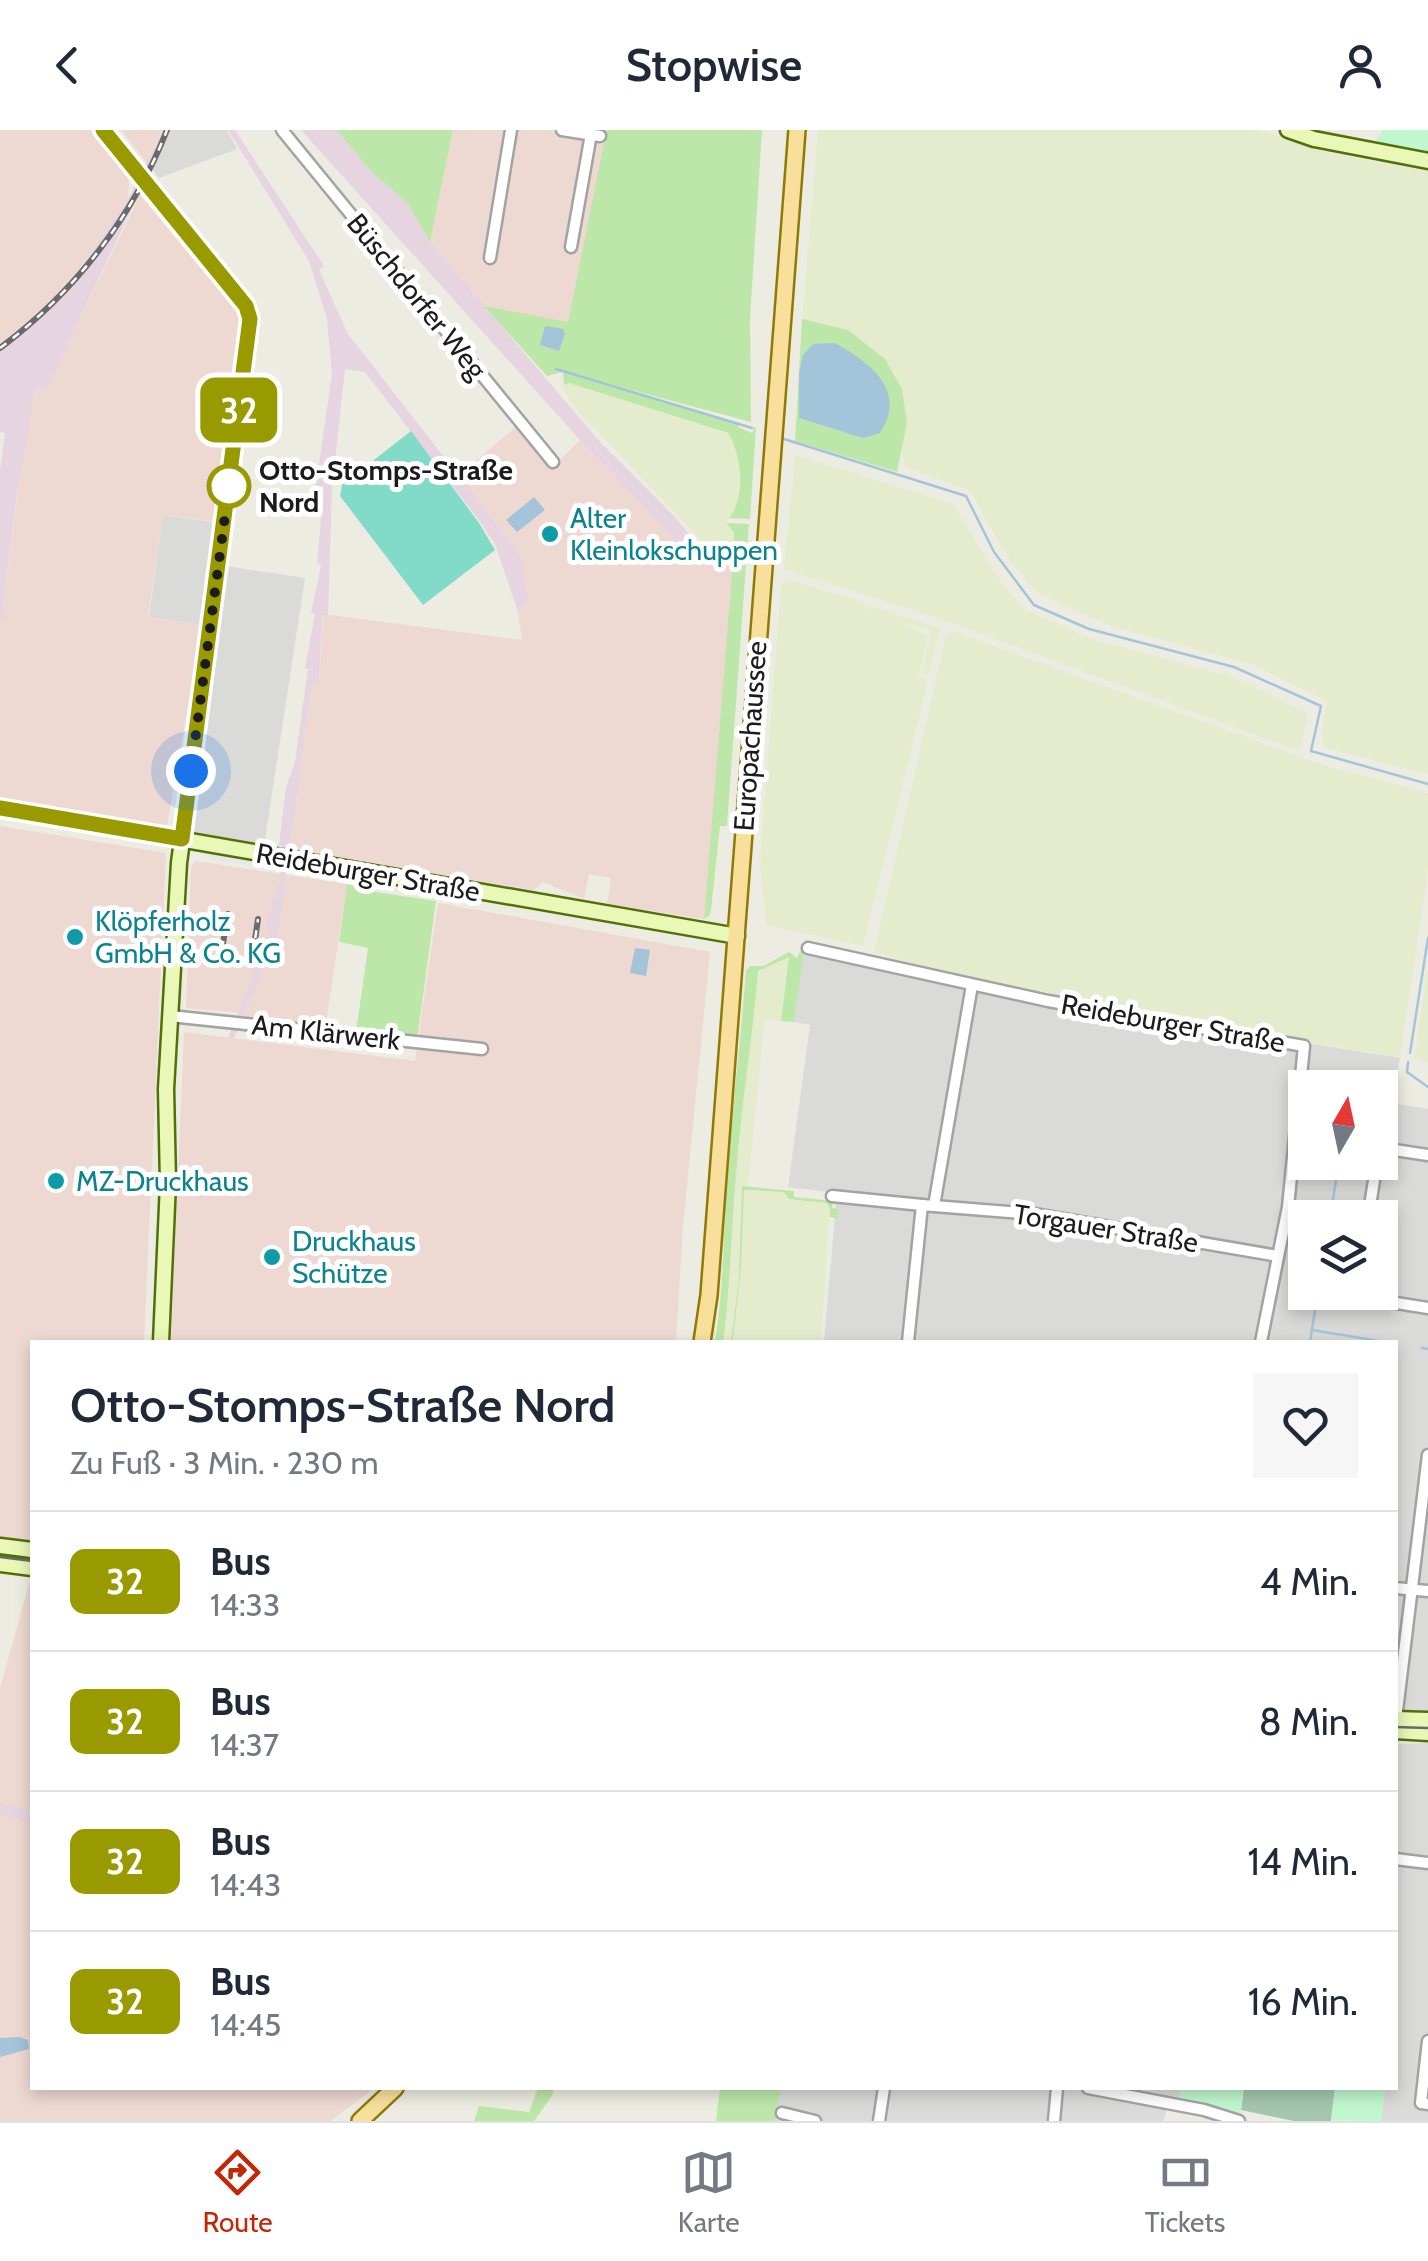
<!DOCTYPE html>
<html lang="de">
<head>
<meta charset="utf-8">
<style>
	:root { --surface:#fff; --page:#f6f6f7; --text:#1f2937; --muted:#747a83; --line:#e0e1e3; --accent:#c22707 }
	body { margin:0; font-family:Cabin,sans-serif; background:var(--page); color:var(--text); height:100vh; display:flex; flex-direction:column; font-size:38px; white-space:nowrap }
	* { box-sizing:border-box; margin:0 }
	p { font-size:32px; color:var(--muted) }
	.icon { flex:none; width:55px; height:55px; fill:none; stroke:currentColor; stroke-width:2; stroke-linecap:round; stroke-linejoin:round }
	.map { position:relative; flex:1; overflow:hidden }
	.panel { position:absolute; left:30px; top:1210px; width:1368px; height:750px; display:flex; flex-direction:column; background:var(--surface); border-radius:0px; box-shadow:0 5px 15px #0003 }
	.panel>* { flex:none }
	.badge { padding:0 20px; border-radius:15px; font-size:35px; line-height:65px }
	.needle { width:65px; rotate:9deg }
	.tools { position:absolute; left:1288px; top:940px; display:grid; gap:20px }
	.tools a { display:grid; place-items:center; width:110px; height:110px; border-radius:0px; background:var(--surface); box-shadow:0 5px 15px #0003; font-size:50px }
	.you { position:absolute; width:50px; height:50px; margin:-25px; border:8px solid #fff; border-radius:50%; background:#1a73e8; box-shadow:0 0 0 15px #1a73e833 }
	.map>.badge { position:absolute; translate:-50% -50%; box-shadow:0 0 0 5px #fff }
	.round { display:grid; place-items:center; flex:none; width:105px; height:105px; border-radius:0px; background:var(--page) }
	.headline { display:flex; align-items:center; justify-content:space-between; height:170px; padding:0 40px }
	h1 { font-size:48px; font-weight:600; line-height:75px }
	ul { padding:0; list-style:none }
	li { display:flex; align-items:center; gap:30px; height:140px; padding:0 40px; border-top:2px solid var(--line) }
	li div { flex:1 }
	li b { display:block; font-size:38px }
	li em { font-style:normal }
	li .badge { min-width:110px; font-weight:700; text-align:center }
	header { display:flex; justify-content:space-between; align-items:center; height:130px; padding:0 40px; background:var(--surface); font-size:45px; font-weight:600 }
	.dock { display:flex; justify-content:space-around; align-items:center; height:140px; border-top:2px solid var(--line); background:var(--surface); font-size:28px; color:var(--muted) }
	.dock a { display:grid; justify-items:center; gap:5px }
	.dock .active { color:var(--accent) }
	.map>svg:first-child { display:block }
</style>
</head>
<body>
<header><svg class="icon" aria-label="back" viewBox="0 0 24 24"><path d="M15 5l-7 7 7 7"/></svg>Stopwise<svg class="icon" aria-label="person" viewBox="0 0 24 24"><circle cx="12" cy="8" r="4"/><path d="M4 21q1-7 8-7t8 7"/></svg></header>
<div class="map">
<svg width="1428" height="1991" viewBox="0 0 1428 1991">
	<rect width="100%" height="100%" fill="#edece2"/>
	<g fill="#dadad9" fill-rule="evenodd">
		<polygon points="170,0 227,0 237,19 159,48 153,40"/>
		<polygon points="163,385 214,392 202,495 149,487"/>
		<polygon points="225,436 305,448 264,716 192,705"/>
		<path d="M802,824l158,34 440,70 -8,45 36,6v605l-33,-3v-369h-571l13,-149 -49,-6 22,-162 -16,-3zM1305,958h75v74h-75zM1305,1088h75v74h-75z"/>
		<polygon points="1428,1613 1428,1991 1381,1991 1385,1958 1395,1958 1398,1853 1395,1852 1395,1614"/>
		<polygon points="781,1958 1181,1958 1179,1970 1168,1977 1163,1991 776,1991"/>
	</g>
	<g fill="#eed8d2">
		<polygon points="0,0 90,0 129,50 128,69 74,146 44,180 0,214"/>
		<polygon points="121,0 162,0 147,33"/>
		<polygon points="453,0 555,0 605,7 568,193 484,176 430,112"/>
		<polygon points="140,65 239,185 214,391 163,385 148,487 202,495 167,696 0,670 0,489 5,488 4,465 28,286 34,266 39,258 47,258"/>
		<polygon points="518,295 551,339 580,310 683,419 734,431 704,789 607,774 611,748 589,744 584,769 543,752 534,760 289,721 312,554 319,554 323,484 522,510 518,482 529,470 521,426 458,346"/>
		<polygon points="0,696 166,723 144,1212 32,1212 32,1412 0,1408"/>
		<polygon points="195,731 347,754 325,899 244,891 241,883 186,878 191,737"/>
		<polygon points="438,773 710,822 683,1096 676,1212 171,1212 184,902 415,931"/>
		<polygon points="31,1447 32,1958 375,1958 330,1991 0,1991 0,1558"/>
	</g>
	<g fill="#e6d4e0">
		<polygon points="163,0 170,0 162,22 139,63 47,259 39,258 34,265 17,364 4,465 5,489 0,489 0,340 5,303 0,302 0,214 44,180 74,147 128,69"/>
		<polygon points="228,0 235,0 324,136 319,140 348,204 521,426 529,470 518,482 495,414 478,389 365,242 345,239 332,357 328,485 322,485 319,554 312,554 278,805 234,908 228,908 271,800 265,797 279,753 284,717 279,715 286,657 295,632 308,539 305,538 315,484 311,483 321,435 317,433 324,357 316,355 332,244 327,189 309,131"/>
		<polygon points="301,0 336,0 372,42 408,74 430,112 600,312 673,385 696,412 695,422 683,419 580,310"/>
		<polygon points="0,1673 32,1681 32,1694 0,1684"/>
	</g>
	<g fill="#e5ecce">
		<polygon points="818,0 1259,0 1325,22 1428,41 1428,644 1326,618 1321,606 1327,571 1251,534 1108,495 1038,464 1010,431 970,361 906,337 901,321 802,189"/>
		<polygon points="569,253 729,304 737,320 740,338 737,374 727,392 734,403 733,417 716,412 704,413 578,281 563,259 564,255"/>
		<polygon points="795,325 953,374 997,446 1023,479 1100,512 1231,546 1306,582 1308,586 1301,618 1297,620 943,490 784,439"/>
		<polygon points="786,449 863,472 865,482 868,475 940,498 928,546 922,545 931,501 898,492 928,505 919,545 928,552 863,816 766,795 760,731 781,454"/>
		<polygon points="952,501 1320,634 1428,663 1428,740 1400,928 1003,860 874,822 946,505"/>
		<polygon points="787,826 789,827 781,891 765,889 748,1057 742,1056 743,1061 784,1062 789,1069 823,1072 830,1077 821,1212 723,1212 742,969 758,841"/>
		<polygon points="1428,836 1428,933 1414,929"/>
	</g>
	<g fill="#bde7a9">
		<polygon points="336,0 453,0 430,112 408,74 372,42"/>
		<path d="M567,0h195l-12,189 1,103 -187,-50 175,51 -1,4 14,6 2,-6 2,1 -6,91 -21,-1c17,-22 13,-63 -1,-85l-159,-50 -5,2 -1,-13 -16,4 -63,-70 84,16 37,-185z"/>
		<polygon points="802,189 848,200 885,229 902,259 907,293 897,342 795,311"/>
		<polygon points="727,393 749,394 727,696 720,696 711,780 709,786 704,789 733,432 696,421 704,413 716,412 733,417 734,403"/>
		<polygon points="347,754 376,762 436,771 417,910 356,902 368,818 339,812"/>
		<path d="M804,820l-10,72 -13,-1 8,-64 -31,14c-5,65 -16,128 -21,193 -6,60 -6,119 -14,178h-8c9,-54 8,-108 12,-162 5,-71 14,-140 19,-210l5,-4h12l26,-14 8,6 3,-7z"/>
		<polygon points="742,1056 794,1061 794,1067 833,1071 832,1078 838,1079 837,1089 830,1087 830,1078 826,1073 789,1069 784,1062 744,1060 741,1138 733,1209 731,1212 739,1148"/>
		<polygon points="538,1958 554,1958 552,1966 534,1991 474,1991 479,1976 529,1982"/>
		<polygon points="720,1958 781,1958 776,1991 716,1991"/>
	</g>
	<polygon fill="#a4c6af" points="1244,1958 1335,1958 1331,1991 1294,1991 1241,1980"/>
	<g fill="#c0f7ce">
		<polygon points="1383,0 1428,0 1428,24 1374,13"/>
		<polygon points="1181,1958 1244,1958 1240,1987 1179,1970"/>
		<polygon points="1335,1958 1385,1958 1381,1991 1331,1990"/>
	</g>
	<polygon fill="#82dbc8" points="411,301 479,393 495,420 423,475 340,366 342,355"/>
	<polygon fill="#e8e8e8" points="210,721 454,761 453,768 209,729"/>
	<g fill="#a4c4da">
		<polygon points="545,196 563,199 565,204 559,221 540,215"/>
		<path d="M835,213c34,19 73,47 45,90l-17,5 -64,-20v-45l4,-18 10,-11z"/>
		<polygon points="534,367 545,380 517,402 506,390"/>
		<polygon points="635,818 650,820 646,846 630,843"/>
		<polygon points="19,1907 28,1910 29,1919 0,1927 0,1908"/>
	</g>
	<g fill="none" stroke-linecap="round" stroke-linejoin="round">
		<g stroke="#a4c4da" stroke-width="2.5">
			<polyline points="556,239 752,298"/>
			<polyline points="784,309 966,366 994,422 1034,475 1089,499 1234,537 1321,576 1311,621 1428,654"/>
			<polyline points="1410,923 1428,808"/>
			<polyline points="1408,932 1407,942 1428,957"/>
			<polyline points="1337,944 1386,949 1380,986"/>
			<polyline points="1330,1088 1339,1032"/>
			<polyline points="1312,1200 1385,1212"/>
			<polyline points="1310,1212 1318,1162"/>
			<polyline points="1422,1218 1428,1219"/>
		</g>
		<g stroke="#a3a3a3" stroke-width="15">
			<g id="street">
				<polyline points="282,0 553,332"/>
				<polyline points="562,0 600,6"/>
				<polyline points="571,117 591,4"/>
				<polyline points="490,128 511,0"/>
				<polyline points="808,818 1048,871 1304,916 1288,1077 1261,1212"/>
				<polyline points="170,886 482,919"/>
				<polyline points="1380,1021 1388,1019 1428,1025"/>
				<polyline points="832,1066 922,1075"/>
				<polyline points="934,1076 1034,1084 1278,1126"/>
				<polyline points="1368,1088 1377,1032"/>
				<polyline points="1360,1162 1359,1167 1428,1178"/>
				<polyline points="908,1212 922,1075 934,1076 972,855"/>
				<polyline points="1395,1458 1428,1461"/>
				<polyline points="1396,1589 1428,1325"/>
				<polyline points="1395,1729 1428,1733"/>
				<polyline points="1428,1911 1421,1973 1428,1974"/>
				<polyline points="1088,1958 1204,1980 1239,1991"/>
				<polyline points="782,1983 815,1991"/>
				<polyline points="879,1991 884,1958"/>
				<polyline points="1054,1991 1057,1958"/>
			</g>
		</g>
		<g stroke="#526f08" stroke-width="19">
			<g id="secondary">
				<polyline points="103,0 247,176 251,189 179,733 166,959 168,1053 161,1212"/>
				<polyline points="1288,0 1314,9 1428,31"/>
				<polyline points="0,678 737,806"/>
				<polyline points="0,1416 32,1420"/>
				<polyline points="0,1434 32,1438"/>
				<polyline points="1395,1589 1428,1590"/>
				<polyline points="1395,1601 1428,1603"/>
			</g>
		</g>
		<g stroke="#907a05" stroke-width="20">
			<g id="primary">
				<polyline points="702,1212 709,1165 797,0"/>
				<polyline points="360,1991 395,1958"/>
			</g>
		</g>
		<use href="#street" stroke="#fff" stroke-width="10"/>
		<use href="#secondary" stroke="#e9f7b7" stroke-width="14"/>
		<use href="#primary" stroke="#f8e09c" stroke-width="15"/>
		<g stroke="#6a6a6a" stroke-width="2.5">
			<polyline points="0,1427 32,1431"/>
			<polyline points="1395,1597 1428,1598"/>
		</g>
		<g stroke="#6a6a6a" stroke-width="6">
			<g id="rail">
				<path d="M0,218c74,-55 133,-131 167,-218"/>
				<polyline points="222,819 228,784"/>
				<polyline points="253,824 258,789"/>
			</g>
		</g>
		<use href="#rail" stroke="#fff" stroke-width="2.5" stroke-dasharray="8" stroke-linecap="butt"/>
	</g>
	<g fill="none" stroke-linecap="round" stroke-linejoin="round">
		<g stroke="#fff" stroke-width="22">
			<polyline id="line" points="0,678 182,709 250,189 246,176 103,0"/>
		</g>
		<use href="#line" stroke="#990" stroke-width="15"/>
		<polyline stroke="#1c1c1c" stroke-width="10" stroke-dasharray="0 18" points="191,641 229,356"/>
	</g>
	<circle fill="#fff" stroke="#990" stroke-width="5" cx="229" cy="356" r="20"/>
	<g fill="#0f9aa8" stroke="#fff" stroke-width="4">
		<circle cx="550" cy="404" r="10"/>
		<circle cx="75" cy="807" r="10"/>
		<circle cx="56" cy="1051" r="10"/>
		<circle cx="272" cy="1127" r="10"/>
	</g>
	<g text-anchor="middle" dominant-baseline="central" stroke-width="10" stroke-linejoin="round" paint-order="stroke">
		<g font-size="28" fill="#1c1c1c" stroke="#fff">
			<text transform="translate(417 166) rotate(51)">Büschdorfer Weg</text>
			<text transform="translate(750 606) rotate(-86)">Europachaussee</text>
			<text transform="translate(368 742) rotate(10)">Reideburger Straße</text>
			<text transform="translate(1173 893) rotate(10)">Reideburger Straße</text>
			<text transform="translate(326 902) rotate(6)">Am Klärwerk</text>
			<text transform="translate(1106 1098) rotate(9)">Torgauer Straße</text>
		</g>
		<g font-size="28" font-weight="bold" fill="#1c1c1c" stroke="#fff" text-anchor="start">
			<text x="259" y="340">Otto-Stomps-Straße<tspan x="259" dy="32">Nord</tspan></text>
		</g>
		<g font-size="28" fill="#0d838f" stroke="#fff" text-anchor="start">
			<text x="570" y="388">Alter<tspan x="570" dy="32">Kleinlokschuppen</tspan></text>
			<text x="95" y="791">Klöpferholz<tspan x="95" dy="32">GmbH &amp; Co. KG</tspan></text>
			<text x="76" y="1051">MZ-Druckhaus</text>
			<text x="292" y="1111">Druckhaus<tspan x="292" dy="32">Schütze</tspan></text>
		</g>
	</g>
</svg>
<div class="tools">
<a><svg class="needle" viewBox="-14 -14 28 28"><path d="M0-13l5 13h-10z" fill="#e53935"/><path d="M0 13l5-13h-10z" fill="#747a83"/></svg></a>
<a><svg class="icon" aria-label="layers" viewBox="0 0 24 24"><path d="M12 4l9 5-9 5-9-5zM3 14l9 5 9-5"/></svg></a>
</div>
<div class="you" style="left:191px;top:641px"></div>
<b class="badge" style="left:239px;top:280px;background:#990;color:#fff">32</b>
<section class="panel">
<div class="headline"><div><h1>Otto-Stomps-Straße Nord</h1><p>Zu Fuß · 3 Min. · 230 m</p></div><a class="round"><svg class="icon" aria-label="heart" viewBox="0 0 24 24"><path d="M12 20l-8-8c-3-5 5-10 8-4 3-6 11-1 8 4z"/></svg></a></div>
<ul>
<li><span class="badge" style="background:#990;color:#fff">32</span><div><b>Bus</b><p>14:33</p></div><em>4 Min.</em></li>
<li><span class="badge" style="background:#990;color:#fff">32</span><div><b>Bus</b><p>14:37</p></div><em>8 Min.</em></li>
<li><span class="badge" style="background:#990;color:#fff">32</span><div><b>Bus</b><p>14:43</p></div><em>14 Min.</em></li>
<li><span class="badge" style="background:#990;color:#fff">32</span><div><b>Bus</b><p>14:45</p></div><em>16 Min.</em></li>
</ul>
</section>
</div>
<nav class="dock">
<a class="active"><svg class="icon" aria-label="directions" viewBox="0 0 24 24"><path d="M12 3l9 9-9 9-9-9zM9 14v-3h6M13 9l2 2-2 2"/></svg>Route</a>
<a><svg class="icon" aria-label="map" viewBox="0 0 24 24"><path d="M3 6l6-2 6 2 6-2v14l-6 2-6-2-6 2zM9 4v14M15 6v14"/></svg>Karte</a>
<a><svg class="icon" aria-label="tickets" viewBox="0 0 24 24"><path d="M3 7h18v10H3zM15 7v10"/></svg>Tickets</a>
</nav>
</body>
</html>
